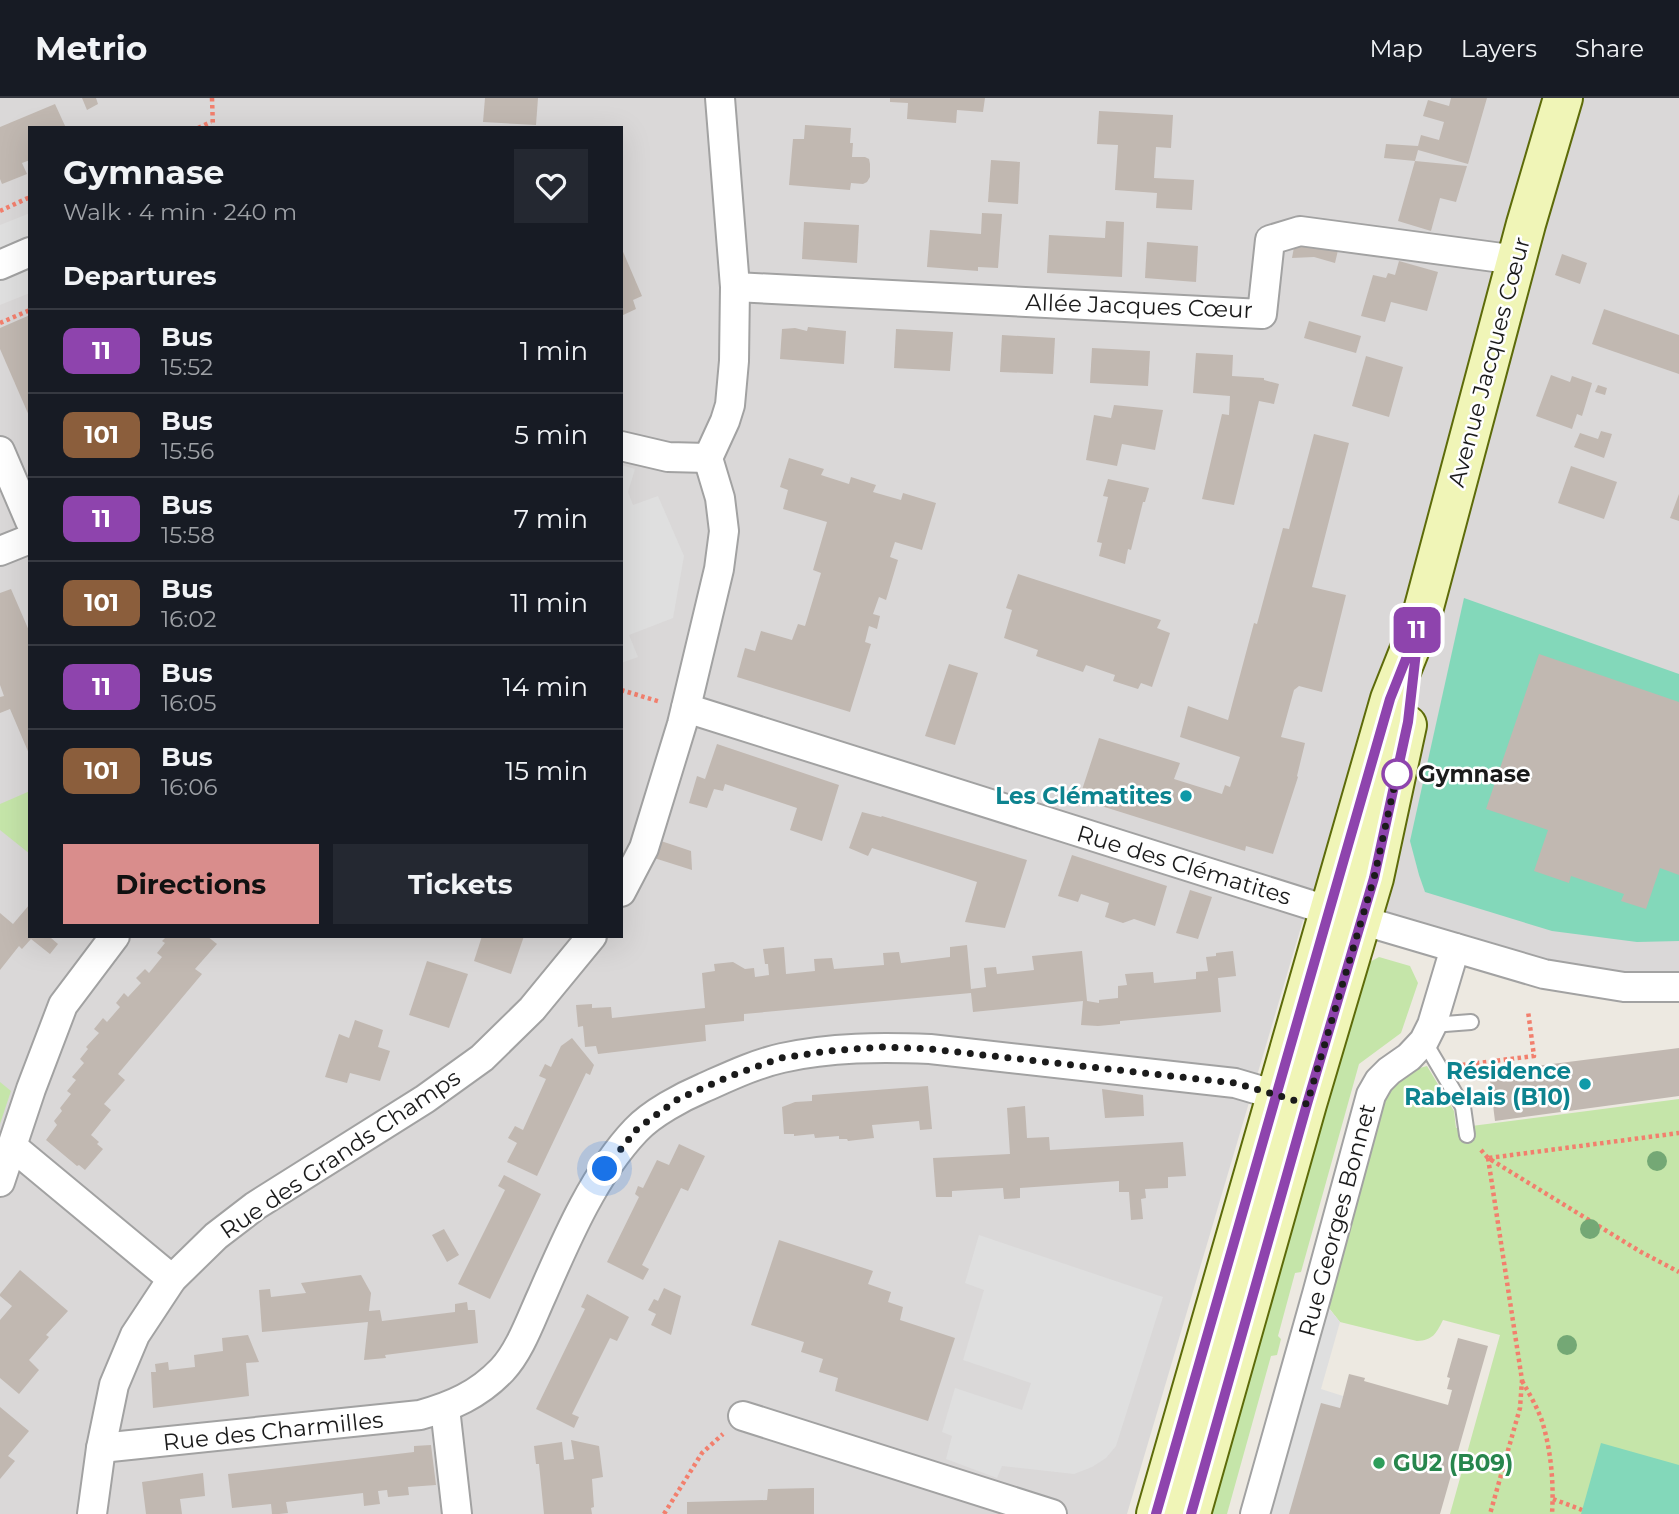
<!DOCTYPE html>
<html lang="en">
<head>
<meta charset="utf-8">
<style>
	:root { --surface:#171b24; --page:#242831; --text:#f1f3f6; --muted:#9ea1a6; --line:#363941; --accent:#d98d8c }
	body { margin:0; font-family:Montserrat,sans-serif; background:var(--page); color:var(--text); height:100vh; display:flex; flex-direction:column; font-size:26px; white-space:nowrap }
	* { box-sizing:border-box; margin:0 }
	p { font-size:23px; color:var(--muted) }
	.icon { flex:none; width:38px; height:38px; fill:none; stroke:currentColor; stroke-width:2; stroke-linecap:round; stroke-linejoin:round }
	.map { position:relative; flex:1; overflow:hidden }
	.drawer { position:absolute; left:28px; top:28px; width:595px; height:812px; display:flex; flex-direction:column; background:var(--surface); border-radius:0px; box-shadow:0 7px 28px #0002 }
	.drawer>* { flex:none }
	.badge { padding:0 14px; border-radius:10px; font-size:24px; line-height:46px }
	.you { position:absolute; width:35px; height:35px; margin:-18px; border:5px solid #fff; border-radius:50%; background:#1a73e8; box-shadow:0 0 0 10px #1a73e833 }
	.map>.badge { position:absolute; translate:-50% -50%; box-shadow:0 0 0 4px #fff }
	h2 { padding:0 35px; font-size:26px; line-height:63px }
	.round { display:grid; place-items:center; flex:none; width:74px; height:74px; border-radius:0px; background:var(--page) }
	.summary { display:flex; align-items:center; justify-content:space-between; height:119px; padding:0 35px }
	h1 { font-size:33px; font-weight:700; line-height:52px }
	.action { display:flex; gap:14px; margin-top:auto; padding:14px 35px }
	.action a { flex:1; height:80px; border-radius:0px; background:var(--accent); color:#111; font-size:28px; font-weight:700; line-height:80px; text-align:center }
	.action a+a { background:var(--page); color:var(--text) }
	ul { padding:0; list-style:none }
	li { display:flex; align-items:center; gap:21px; height:84px; padding:0 35px; border-top:2px solid var(--line) }
	li div { flex:1 }
	li b { display:block; font-size:26px }
	li em { font-style:normal }
	li .badge { min-width:77px; font-weight:700; text-align:center }
	header { display:flex; align-items:center; gap:42px; box-sizing:border-box; height:98px; padding:0 35px; background:var(--surface); border-bottom:2px solid var(--line) }
	header strong { font-size:33px }
	nav { display:flex; gap:38px; margin-inline-start:auto; font-size:24px }
	.map>svg:first-child { display:block }
</style>
</head>
<body>
<header>
<strong>Metrio</strong>
<nav><a>Map</a><a>Layers</a><a>Share</a></nav>
</header>
<div class="map">
<svg width="1679" height="1416" viewBox="0 0 1679 1416">
	<rect width="100%" height="100%" fill="#ede9e1"/>
	<path fill="#dad8d8" fill-rule="evenodd" d="M0,0h1679v877h-45l-86,-13 -236,-72 -185,624h-1127zM30,30h591v808h-591z"/>
	<g fill="#c5e5a9">
		<polygon points="30,693 30,756 0,732 0,706"/>
		<polygon points="1379,859 1410,868 1418,885 1401,935 1359,966 1301,1174 1295,1175 1278,1238 1281,1241 1277,1257 1271,1258 1227,1416 1202,1416 1359,870"/>
		<path d="M1427,968l27,45 2,17 223,-29v415h-229l50,-179 -57,-15c-7,14 -10,20 -26,21l-77,-19 -11,-14 60,-223 27,-16z"/>
		<polygon points="0,984 11,993 0,1026"/>
	</g>
	<g fill="#83d8ba">
		<polygon points="1464,500 1679,576 1679,843 1637,844 1552,833 1425,794 1419,777 1410,743"/>
		<polygon points="1601,1345 1679,1367 1679,1416 1581,1416"/>
	</g>
	<g fill="#dfdfdf">
		<polygon points="30,115 30,195 0,207 0,127"/>
		<polygon points="621,367 635,371 628,394 633,407 658,398 684,458 673,520 629,537 638,559 621,565"/>
		<polygon points="979,1137 1163,1199 1116,1348 1106,1360 1092,1369 1074,1376 1002,1368 997,1380 946,1361 952,1338 942,1334 955,1290 1022,1312 1031,1285 963,1262 984,1192 965,1185"/>
		<polygon points="1317,1196 1340,1224 1321,1291 1343,1298 1340,1310 1289,1416 1255,1416"/>
	</g>
	<g fill="#c1b8b1">
		<polygon points="82,0 96,0 98,6 87,12"/>
		<polygon points="485,0 538,0 536,27 483,24"/>
		<polygon points="890,0 985,0 983,14 957,12 956,25 907,21 908,5 890,4"/>
		<polygon points="1451,0 1487,0 1468,66 1418,52 1415,63 1384,60 1386,46 1418,48 1421,37 1439,42 1444,24 1423,18 1428,2 1449,8"/>
		<polygon points="55,6 66,30 30,30 30,62 22,65 27,76 2,86 0,81 0,29"/>
		<polygon points="1099,13 1173,17 1171,50 1156,49 1154,80 1194,82 1192,112 1156,110 1157,95 1115,92 1118,47 1097,46"/>
		<polygon points="805,27 851,30 850,45 853,45 852,59 865,59 869,61 870,66 870,79 867,84 863,86 851,85 850,92 789,87 793,41 804,41"/>
		<polygon points="991,62 1020,64 1018,106 988,104"/>
		<polygon points="1415,63 1467,68 1456,104 1440,100 1431,133 1398,123"/>
		<polygon points="982,115 1002,116 998,170 978,169 978,173 927,169 930,132 981,136"/>
		<polygon points="1106,123 1124,124 1122,179 1047,175 1049,137 1105,140"/>
		<polygon points="804,124 859,127 857,165 802,161"/>
		<polygon points="1147,144 1198,148 1196,184 1145,180"/>
		<polygon points="1295,144 1339,148 1335,165 1314,159 1292,160"/>
		<polygon points="621,149 642,198 633,202 636,211 621,218"/>
		<polygon points="1562,156 1587,165 1580,186 1555,177"/>
		<polygon points="1399,163 1438,174 1427,213 1391,204 1385,224 1361,218 1373,177 1386,180 1388,175 1395,177"/>
		<polygon points="1604,211 1679,237 1679,276 1592,246"/>
		<polygon points="30,217 30,320 0,251 0,230"/>
		<polygon points="1309,223 1361,238 1356,255 1304,240"/>
		<polygon points="808,229 846,233 844,266 780,261 782,231 795,230 807,233"/>
		<polygon points="896,231 953,234 950,273 894,270"/>
		<polygon points="1002,237 1055,240 1053,276 1000,274"/>
		<polygon points="1092,250 1150,253 1148,288 1090,285"/>
		<polygon points="1196,255 1233,257 1232,278 1264,280 1264,282 1279,286 1274,306 1259,303 1234,407 1202,401 1222,316 1229,317 1230,298 1193,295"/>
		<polygon points="1366,258 1403,269 1389,319 1352,308"/>
		<polygon points="1551,277 1570,284 1572,278 1592,285 1582,318 1577,316 1572,331 1536,318"/>
		<polygon points="1598,287 1607,290 1605,297 1595,294"/>
		<polygon points="1114,307 1163,312 1155,352 1122,346 1117,368 1086,362 1094,317 1111,320"/>
		<polygon points="1601,333 1612,336 1604,360 1574,349 1580,335 1598,341"/>
		<polygon points="1314,336 1349,345 1312,489 1346,497 1322,594 1299,588 1294,592 1281,639 1305,645 1297,678 1298,679 1273,756 1246,748 1245,753 1079,701 1099,640 1180,665 1174,681 1222,696 1225,687 1230,689 1240,659 1180,639 1188,608 1228,622 1254,525 1257,526 1283,430 1289,431"/>
		<polygon points="789,360 824,371 821,377 849,386 851,379 876,387 873,394 901,402 903,395 936,405 922,452 895,444 890,459 898,462 886,502 879,499 873,516 880,518 877,531 869,528 865,544 871,546 850,614 737,579 745,550 755,553 761,533 792,542 798,526 805,528 821,475 813,472 827,424 783,411 788,392 780,389"/>
		<polygon points="1571,368 1617,384 1604,421 1558,405"/>
		<polygon points="1108,381 1149,390 1145,404 1143,404 1131,452 1128,451 1125,466 1099,458 1102,445 1097,444 1108,399 1103,398"/>
		<polygon points="1679,396 1679,423 1670,420"/>
		<polygon points="1018,476 1161,522 1157,530 1170,535 1152,589 1141,585 1138,591 1113,583 1115,577 1086,567 1083,574 1036,558 1038,552 1004,540 1012,512 1006,510"/>
		<polygon points="11,491 30,535 30,658 10,611 0,615 0,599 4,598 0,587 0,495"/>
		<polygon points="1539,556 1679,604 1679,777 1660,770 1646,811 1621,803 1624,796 1571,778 1569,785 1534,773 1548,732 1486,711"/>
		<polygon points="949,566 978,575 955,647 925,638"/>
		<polygon points="717,646 839,687 822,743 790,732 797,710 725,686 723,693 714,691 707,710 689,705 697,678 705,681"/>
		<polygon points="862,714 881,719 882,718 1027,762 1005,830 965,824 977,784 872,750 868,758 849,750"/>
		<polygon points="658,742 691,753 692,772 651,759"/>
		<polygon points="1072,757 1167,788 1155,828 1134,821 1123,825 1105,819 1109,805 1081,796 1078,804 1058,798"/>
		<polygon points="1190,792 1212,799 1198,841 1176,835"/>
		<polygon points="30,806 30,838 52,838 51,840 58,846 50,856 31,841 22,851 19,848 0,872 0,815 13,826"/>
		<polygon points="167,838 207,838 217,846 195,871 202,876 118,976 125,982 104,1006 111,1012 91,1037 99,1044 97,1046 103,1051 85,1072 79,1067 77,1068 46,1042 57,1027 54,1023 62,1013 60,1010 71,996 67,993 76,982 72,979 84,965 80,961 88,951 86,949 99,935 94,931 103,920 107,924 120,909 116,905 124,895 128,899 141,885 136,880 145,871 149,875 162,859 157,855 165,845 162,843"/>
		<polygon points="482,838 524,838 511,876 474,863"/>
		<polygon points="967,847 971,891 986,889 984,870 996,869 997,876 1034,872 1032,858 1082,853 1087,903 1099,905 1099,902 1118,900 1118,888 1127,887 1125,876 1153,874 1154,885 1196,881 1196,874 1208,873 1206,859 1216,858 1216,855 1233,853 1236,878 1218,880 1221,914 1120,923 1120,926 1098,928 1081,927 1083,903 973,914 971,895 744,916 744,923 705,927 706,943 598,956 596,948 585,949 583,928 578,929 576,907 592,906 592,910 611,909 612,920 705,910 702,875 715,873 714,866 733,864 745,871 754,870 755,879 769,877 768,866 765,866 763,851 784,849 786,876 815,873 814,861 832,860 834,871 884,867 883,855 899,854 901,865 950,859 950,849"/>
		<polygon points="427,863 468,876 449,930 409,917"/>
		<polygon points="355,922 383,932 378,949 390,953 380,983 350,975 347,985 325,979 339,936 349,940"/>
		<polygon points="572,940 594,967 590,977 586,975 537,1078 507,1064 517,1045 508,1040 515,1028 523,1032 546,981 539,978 545,966 551,969 561,948"/>
		<polygon points="1679,950 1679,998 1495,1023 1489,974"/>
		<polygon points="928,988 932,1031 920,1032 919,1023 872,1027 874,1040 848,1043 847,1041 839,1041 839,1038 815,1040 814,1036 794,1038 794,1036 784,1036 782,1009 795,1004 812,1003 812,997"/>
		<polygon points="1102,991 1143,997 1144,1018 1105,1020"/>
		<polygon points="1025,1008 1027,1040 1049,1039 1050,1052 1183,1044 1186,1078 1168,1079 1168,1090 1145,1091 1146,1100 1141,1101 1143,1121 1131,1122 1129,1094 1119,1094 1119,1083 1020,1090 1020,1100 1004,1101 1003,1090 952,1093 952,1099 936,1099 933,1060 1010,1056 1007,1010"/>
		<polygon points="679,1046 705,1058 688,1093 681,1090 642,1167 649,1171 643,1182 607,1164 639,1099 635,1096 638,1088 643,1090 657,1062 669,1067"/>
		<polygon points="504,1077 541,1096 490,1201 458,1186 505,1092 498,1088"/>
		<polygon points="444,1131 459,1157 447,1164 432,1137"/>
		<polygon points="779,1142 873,1173 868,1186 891,1194 888,1204 903,1209 900,1222 955,1240 928,1323 835,1293 838,1280 819,1274 823,1261 801,1254 804,1244 751,1227"/>
		<polygon points="20,1172 68,1213 46,1237 49,1239 29,1262 39,1272 19,1296 0,1280 0,1222 12,1208 0,1198 0,1196"/>
		<polygon points="361,1177 371,1195 369,1213 380,1212 382,1223 455,1214 455,1206 467,1204 468,1212 475,1212 478,1245 385,1257 386,1260 364,1262 368,1224 262,1234 259,1192 270,1191 271,1199 306,1195 301,1185"/>
		<polygon points="664,1190 681,1198 671,1237 651,1227 656,1216 648,1212 654,1201 658,1203"/>
		<polygon points="587,1196 629,1219 617,1243 610,1240 572,1316 579,1319 574,1330 536,1311 585,1211 581,1209"/>
		<polygon points="248,1237 259,1264 246,1265 249,1298 153,1310 151,1274 156,1274 155,1266 168,1264 169,1272 195,1269 194,1257 223,1253 222,1240"/>
		<polygon points="1458,1240 1488,1248 1440,1416 1289,1416 1321,1305 1340,1310 1349,1276 1365,1280 1364,1283 1448,1307 1452,1292 1447,1291 1450,1280 1447,1279"/>
		<polygon points="0,1309 29,1333 8,1358 15,1363 0,1381"/>
		<polygon points="571,1342 599,1348 603,1379 592,1381 594,1409 591,1410 592,1416 544,1416 539,1366 536,1366 534,1348 562,1344 564,1362 574,1361"/>
		<polygon points="431,1347 436,1387 408,1389 409,1397 388,1399 387,1392 378,1393 380,1406 364,1408 363,1395 286,1404 288,1415 279,1416 272,1416 271,1406 232,1410 228,1376 414,1354 414,1348"/>
		<polygon points="203,1375 205,1398 180,1401 182,1416 146,1416 142,1384"/>
		<polygon points="814,1390 814,1416 687,1416 687,1404 767,1402 768,1391"/>
	</g>
	<g fill="none" stroke-linecap="round" stroke-linejoin="round">
		<g stroke="#a2a2a2" stroke-width="18">
			<g id="lane">
				<polyline points="1432,927 1471,924"/>
				<polyline points="1424,943 1463,1009 1467,1037"/>
			</g>
		</g>
		<g stroke="#a2a2a2" stroke-width="32">
			<g id="street">
				<polyline points="0,167 30,154"/>
				<polyline points="735,189 1262,216 1270,142 1300,133 1517,162"/>
				<polyline points="621,348 668,359 708,360"/>
				<polyline points="0,353 30,423"/>
				<polyline points="0,453 30,441"/>
				<polyline points="686,610 1330,813 1544,876 1624,889 1679,889"/>
				<polyline points="621,794 644,750 682,626 719,471 724,433 720,400 708,360 725,323 730,307 734,263 735,189 720,0"/>
				<polyline points="13,1049 172,1181"/>
				<polyline points="0,1084 31,991 63,907 115,838"/>
				<polyline points="445,1310 457,1416"/>
				<polyline points="743,1318 1052,1416"/>
				<path d="M101,1350l319,-33c32,-9 58,-20 82,-45 18,-19 29,-51 40,-75 24,-55 52,-121 94,-165 16,-17 46,-33 67,-42 25,-11 52,-24 79,-30 49,-11 99,-11 148,-9l305,34 58,17"/>
				<polyline points="92,1416 101,1350 114,1287 135,1237 172,1181 216,1138 255,1108 425,1001 482,960 532,911 592,838"/>
				<polyline points="1255,1416 1317,1196 1371,997 1379,983 1389,973 1409,959 1424,943 1432,927 1455,850"/>
			</g>
		</g>
		<g stroke="#5d6b0a" stroke-width="42">
			<g id="secondary">
				<polyline points="1156,1416 1390,601 1419,528 1526,126 1563,0"/>
				<polyline points="1191,1416 1307,1006 1374,780 1407,627"/>
			</g>
		</g>
		<g stroke="#f27f6d" stroke-width="4.5" stroke-dasharray="3.5 3.5" stroke-linecap="butt">
			<polyline points="212,0 213,30"/>
			<polyline points="198,30 211,24"/>
			<polyline points="0,113 30,99"/>
			<polyline points="0,225 30,212"/>
			<polyline points="621,592 661,604"/>
			<polyline points="1462,967 1534,958 1528,913"/>
			<polyline points="1481,1052 1488,1060 1641,1154 1679,1174"/>
			<polyline points="1488,1060 1522,1282 1520,1310 1490,1416"/>
			<polyline points="1489,1060 1679,1035"/>
			<path d="M1522,1283c7,12 15,26 20,40 9,29 12,62 10,93"/>
			<polyline points="1553,1401 1582,1412"/>
			<polyline points="664,1416 702,1355 723,1336"/>
		</g>
		<use href="#lane" stroke="#fff" stroke-width="14"/>
		<use href="#street" stroke="#fff" stroke-width="28"/>
		<use href="#secondary" stroke="#f0f5b7" stroke-width="38"/>
	</g>
	<g fill="#74a875">
		<circle cx="1657" cy="1063" r="10"/>
		<circle cx="1590" cy="1131" r="10"/>
		<circle cx="1567" cy="1247" r="10"/>
	</g>
	<g fill="none" stroke-linecap="round" stroke-linejoin="round">
		<g stroke="#fff" stroke-width="16">
			<polyline id="line" points="1156,1416 1390,601 1419,528 1408,624 1374,780 1307,1006 1191,1416"/>
		</g>
		<use href="#line" stroke="#8e44ad" stroke-width="10"/>
		<polyline stroke="#1b1b1b" stroke-width="7" stroke-dasharray="0 12.6" points="605,1071 637,1031 678,1001 728,979 781,960 829,953 882,949 930,951 1180,979 1235,985 1307,1006 1374,780 1397,676"/>
	</g>
	<circle fill="#fff" stroke="#8e44ad" stroke-width="3.5" cx="1397" cy="676" r="14"/>
	<g fill="#0f9aa8" stroke="#fff" stroke-width="2.5">
		<circle cx="1186" cy="698" r="7"/>
		<circle cx="1585" cy="986" r="7"/>
	</g>
	<circle fill="#2e9e5b" stroke="#fff" stroke-width="2.5" cx="1379" cy="1365" r="7"/>
	<g text-anchor="middle" dominant-baseline="central" stroke-width="5" stroke-linejoin="round" paint-order="stroke">
		<g font-size="23" fill="#1b1b1b" stroke="#fff">
			<text transform="translate(1139 208) rotate(2)">Allée Jacques Cœur</text>
			<text transform="translate(1489 264) rotate(-75)">Avenue Jacques Cœur</text>
			<text transform="translate(1184 767) rotate(17)">Rue des Clématites</text>
			<text transform="translate(340 1056) rotate(-34)">Rue des Grands Champs</text>
			<text transform="translate(1337 1122) rotate(-75)">Rue Georges Bonnet</text>
			<text transform="translate(273 1333) rotate(-6)">Rue des Charmilles</text>
		</g>
		<g font-size="23" font-weight="bold" fill="#1b1b1b" stroke="#fff" text-anchor="start">
			<text x="1418" y="676">Gymnase</text>
		</g>
		<g font-size="23" font-weight="bold" fill="#0d838f" stroke="#fff" text-anchor="end">
			<text x="1172" y="698">Les Clématites</text>
			<text x="1571" y="973">Résidence<tspan x="1571" dy="26">Rabelais (B10)</tspan></text>
		</g>
		<g font-size="23" font-weight="bold" fill="#27864d" stroke="#fff" text-anchor="start">
			<text x="1393" y="1365">GU2 (B09)</text>
		</g>
	</g>
</svg>
<div class="you" style="left:605px;top:1071px"></div>
<b class="badge" style="left:1417px;top:532px;background:#8e44ad;color:#fff">11</b>
<section class="drawer">
<div class="summary"><div><h1>Gymnase</h1><p>Walk · 4 min · 240 m</p></div><a class="round"><svg class="icon" aria-label="heart" viewBox="0 0 24 24"><path d="M12 20l-8-8c-3-5 5-10 8-4 3-6 11-1 8 4z"/></svg></a></div>
<h2>Departures</h2>
<ul>
<li><span class="badge" style="background:#8e44ad;color:#fff">11</span><div><b>Bus</b><p>15:52</p></div><em>1 min</em></li>
<li><span class="badge" style="background:#8b5e3c;color:#fff">101</span><div><b>Bus</b><p>15:56</p></div><em>5 min</em></li>
<li><span class="badge" style="background:#8e44ad;color:#fff">11</span><div><b>Bus</b><p>15:58</p></div><em>7 min</em></li>
<li><span class="badge" style="background:#8b5e3c;color:#fff">101</span><div><b>Bus</b><p>16:02</p></div><em>11 min</em></li>
<li><span class="badge" style="background:#8e44ad;color:#fff">11</span><div><b>Bus</b><p>16:05</p></div><em>14 min</em></li>
<li><span class="badge" style="background:#8b5e3c;color:#fff">101</span><div><b>Bus</b><p>16:06</p></div><em>15 min</em></li>
</ul>
<div class="action"><a>Directions</a><a>Tickets</a></div>
</section>
</div>
</body>
</html>
